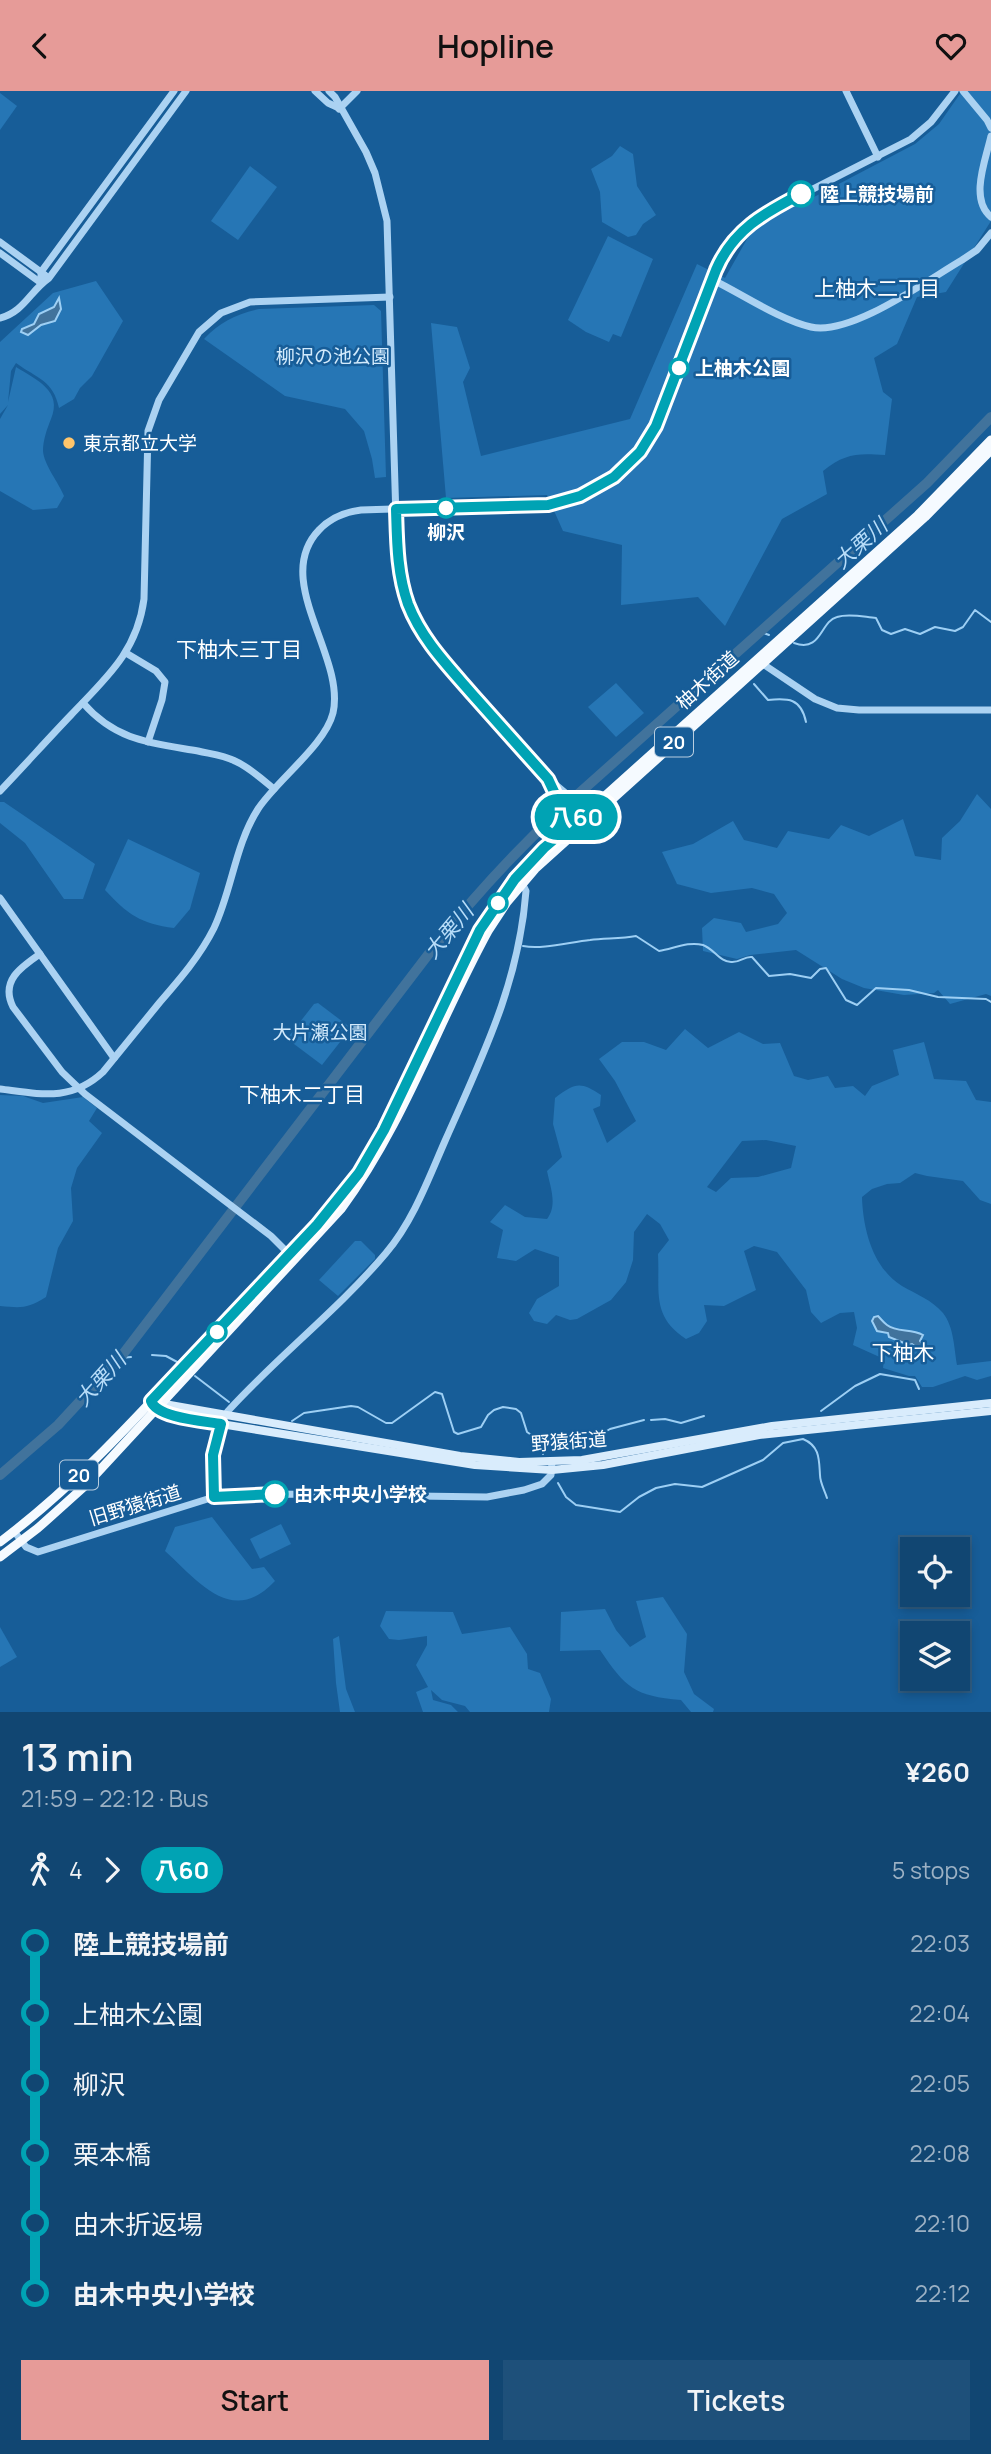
<!DOCTYPE html>
<html lang="en">
<head>
<meta charset="utf-8">
<style>
	:root { --surface:#114672; --page:#1e507a; --text:#f1f3f6; --muted:#9cb1c4; --line:#305e84; --accent:#e69b98 }
	body { margin:0; font-family:Manrope,"Noto Sans JP",sans-serif; background:var(--page); color:var(--text); height:100vh; display:flex; flex-direction:column; font-size:26px; white-space:nowrap }
	* { box-sizing:border-box; margin:0 }
	p { font-size:23px; color:var(--muted) }
	.icon { flex:none; width:38px; height:38px; fill:none; stroke:currentColor; stroke-width:2; stroke-linecap:round; stroke-linejoin:round }
	.map { position:relative; height:1621px; overflow:hidden }
	.drawer { display:flex; flex-direction:column; background:var(--surface); flex:1 }
	.drawer>* { flex:none }
	.badge { padding:0 14px; border-radius:23px; font-size:24px; line-height:46px }
	.tools { position:absolute; left:900px; top:1446px; display:grid; gap:14px }
	.tools a { display:grid; place-items:center; width:70px; height:70px; border-radius:0px; background:var(--surface); box-shadow:0 4px 10px #0003,0 0 0 2px var(--line); font-size:35px }
	.map>.badge { position:absolute; translate:-50% -50%; box-shadow:0 0 0 4px #fff }
	.legs { display:flex; align-items:center; gap:10px; height:77px; padding:0 21px; font-size:23px }
	.legs p { margin-inline-start:auto }
	.headline { display:flex; align-items:center; justify-content:space-between; height:119px; padding:0 21px }
	h1 { font-size:38px; font-weight:600; line-height:52px }
	.primary-button { display:flex; gap:14px; margin-top:auto; padding:14px 21px }
	.primary-button a { flex:1; height:80px; border-radius:0px; background:var(--accent); color:#111; font-size:28px; font-weight:600; line-height:80px; text-align:center }
	.primary-button a+a { background:var(--page); color:var(--text) }
	ul { padding:0 21px; list-style:none }
	li { display:flex; align-items:center; gap:24px; height:70px; font-size:26px }
	li i { display:grid; place-items:center; width:10px; height:100%; margin:0 9px; background:currentColor }
	li i::after { content:''; width:18px; height:18px; margin:-9px; border:5px solid; border-radius:50%; background:var(--surface) }
	li p { margin-inline-start:auto }
	li:first-child i { background:linear-gradient(#0000 50%,currentColor 0) }
	li:last-child i { background:linear-gradient(currentColor 50%,#0000 0) }
	header { display:flex; justify-content:space-between; align-items:center; height:91px; padding:0 21px; background:var(--accent); color:#111; font-size:32px; font-weight:600 }
	.map>svg:first-child { display:block }
</style>
</head>
<body>
<header><svg class="icon" aria-label="back" viewBox="0 0 24 24"><path d="M15 5l-7 7 7 7"/></svg>Hopline<svg class="icon" aria-label="heart" viewBox="0 0 24 24"><path d="M12 20l-8-8c-3-5 5-10 8-4 3-6 11-1 8 4z"/></svg></header>
<div class="map">
<svg width="991" height="1621" viewBox="0 0 991 1621">
	<rect width="100%" height="100%" fill="#175d98"/>
	<g fill="#2676b5" fill-rule="evenodd">
		<path d="M962,0h29v130l-45,71 -29,5 -20,47 -23,14 9,34 9,7 -7,56c-27,-2 -40,-2 -62,16l4,23 -45,25 -57,107 -27,-29 -77,8 1,-60 -59,-14 -16,-36 -101,3 -15,-175 26,4 13,41 -7,14 18,74 149,-37 67,-155 28,14 26,-46 30,-21 33,-14 101,-53 24,-20z"/>
		<polygon points="0,2 17,15 0,39"/>
		<polygon points="620,55 633,63 637,95 656,124 643,133 636,144 628,146 602,131 600,101 591,78 612,65"/>
		<polygon points="250,75 277,96 238,149 211,130"/>
		<polygon points="608,145 653,168 621,246 613,243 609,251 586,241 568,229"/>
		<path d="M96,190l27,40 -31,55 -12,12 -6,11 -15,9c-6,-28 -21,-29 -43,-45l-5,8 -3,31 8,-35c21,13 47,24 35,52 -4,10 -8,21 -8,32 1,14 16,32 21,45l-7,12 -24,2 -33,-19v-72l8,-14 -8,9v-72l53,-49z"/>
		<path d="M374,214l7,6 5,166 -11,1 -3,-19 -8,-28 -19,-22 -60,-13 -81,-57c16,-17 32,-25 55,-30z"/>
		<polygon points="616,592 644,622 616,646 588,616"/>
		<polygon points="977,703 991,718 991,905 986,903 950,913 938,899 934,902 904,904 864,897 842,888 796,859 750,864 737,868 703,860 702,837 714,827 741,832 746,841 778,833 787,822 774,803 752,797 711,802 677,793 662,761 693,753 733,730 744,749 777,757 788,740 829,748 841,734 869,745 903,728 915,765 941,769 942,747 960,730"/>
		<polygon points="0,711 4,711 95,773 83,808 64,808 25,752 0,732"/>
		<path d="M128,748l72,34 -10,36 -16,19c-33,-4 -47,-14 -69,-38z"/>
		<polygon points="318,912 351,937 322,974 290,950 289,945 314,913"/>
		<path d="M685,938l23,19 31,-16 24,12 17,-1 14,33 14,4 20,-4 7,12 18,-2 12,10 7,-10 27,-11 -6,-25 31,-8 10,37 32,2 10,19 15,2v102l-11,-4 -17,-19 -36,-5 -12,-3 -15,10 -13,1 -15,5 -10,8c1,33 11,71 40,89 14,8 30,14 41,27 11,14 11,35 14,52l34,-4v15l-14,4 -12,-4 -32,11h-11l-7,-11h-6l-26,-8 1,-9 -31,-14 4,-17 -3,-16 -14,1 -19,10 -10,-11 -5,-22 -29,-38 -23,-6 -10,5 12,39 -32,16 -20,-1 3,16 -8,12 -13,6c-35,-23 -26,-47 -28,-85l11,-14 -9,-16 -13,-10 -13,18 -1,28 -7,22 -15,18 -34,19 -7,1 -14,-5 -9,9 -13,-3 -5,-8 8,-14 22,-13v-29l-24,-8 -19,12 -19,-3 6,-28 -13,-8 15,-17 20,12 22,2c11,-14 3,-33 0,-48l15,-14 -9,-33 2,-26c20,-15 25,-17 46,-3l-1,11 -7,3 14,34 29,-22 -21,-40 -16,-22 23,-17h22l22,8zM766,1049l30,6 -5,22 -33,9 -27,1 -15,14 -9,-5 35,-46z"/>
		<path d="M0,1004l23,1 20,7 40,-6 14,11 -8,13 13,12 -25,35 -6,20 2,33 -15,27 -12,49c-19,12 -25,11 -46,9z"/>
		<polygon points="355,1150 361,1150 375,1164 375,1168 338,1205 319,1189"/>
		<path d="M212,1426l40,52 12,-2 11,14c-43,46 -77,0 -110,-30l10,-24z"/>
		<polygon points="281,1433 291,1453 260,1468 250,1448"/>
		<path d="M663,1506l24,37 -3,38 10,22 20,15 -1,3h-22l-10,-12c-47,-4 -55,-12 -81,-50l-40,1 1,-39 44,-3 11,21 14,17 16,-10 -10,-36z"/>
		<polygon points="386,1520 453,1521 462,1543 510,1536 527,1563 528,1578 540,1582 551,1608 549,1621 470,1621 465,1615 442,1609 431,1599 433,1609 451,1614 458,1621 423,1621 416,1601 428,1596 416,1574 427,1554 427,1545 399,1549 389,1548 380,1535"/>
		<polygon points="0,1536 17,1566 0,1576"/>
		<polygon points="339,1545 346,1598 355,1621 340,1621 336,1592 333,1548"/>
	</g>
	<g fill="#41739c" stroke="#9dcff4" stroke-width="2">
		<polygon points="59,207 61,218 55,230 41,234 28,244 21,241 22,238 34,233 39,223 54,216"/>
		<path d="M878,1225c3,3 5,6 9,9 10,8 24,3 36,10l-3,6 6,8 -2,4 -12,-9 -3,1 -20,-8 -1,-4 -11,-2 -5,-10 2,-4z"/>
	</g>
	<g fill="none" stroke-linecap="round" stroke-linejoin="round">
		<g stroke="#9dcff4" stroke-width="2">
			<polyline points="761,541 769,544"/>
			<path d="M794,552c28,10 26,-22 43,-26 12,-4 27,0 39,1l6,12 9,4 14,-5 15,5 15,-7 20,4 8,-4 12,-17 16,12"/>
			<polyline points="731,568 732,570"/>
			<path d="M754,593l14,16c20,-2 33,-2 38,22"/>
			<path d="M523,855c19,4 47,-4 67,-6 15,-2 31,-1 46,-4l23,15c14,-2 29,-10 44,-6 11,4 17,17 28,17 9,1 13,-6 21,-5l17,19 21,-2 21,4 9,-9 6,-1 20,32 11,5 19,-17 33,2 29,7 48,2 5,3"/>
			<polyline points="152,1264 166,1265 179,1272"/>
			<polyline points="120,1267 131,1266"/>
			<polyline points="195,1285 229,1311"/>
			<polyline points="821,1320 855,1295 880,1283 915,1289 919,1298"/>
			<polyline points="651,1329 665,1328 681,1332 704,1325"/>
			<polyline points="292,1330 304,1322 351,1315 358,1316 386,1332 392,1332 435,1301 442,1303 454,1341 458,1343 481,1336 488,1324 494,1319 503,1316 516,1318 521,1322 527,1341 543,1352 543,1363"/>
			<polyline points="544,1352 595,1347 610,1338 644,1329"/>
			<path d="M558,1392l8,14 10,8 44,7 19,-15 17,-9 19,-4 27,3 61,-27 20,-17 20,-4c17,7 16,21 17,36 0,8 5,16 7,23"/>
		</g>
		<path stroke="#41739c" stroke-width="10" d="M0,1384l58,-50 62,-67 314,-411c38,-48 78,-92 123,-134l370,-330 64,-66"/>
		<g stroke="#abd2f2" stroke-width="7">
			<polyline points="315,0 328,12 339,17"/>
			<path d="M329,0l6,6 31,55 9,21 12,48 10,331c9,72 40,100 85,153 21,24 42,50 65,72 13,13 34,24 38,44 -17,-5 -29,-27 -37,-42"/>
			<polyline points="846,0 878,66"/>
			<polyline points="963,0 987,29 991,37"/>
			<polyline points="339,18 357,0"/>
			<path d="M991,45c-5,23 -22,63 0,81"/>
			<polyline points="0,151 45,184"/>
			<polyline points="0,162 41,192"/>
			<path d="M713,189c29,14 67,40 98,47 40,9 115,-46 151,-67l15,-10 14,-17"/>
			<polyline points="41,192 41,181 174,0"/>
			<path d="M0,227c24,-6 30,-27 49,-40l137,-187"/>
			<polyline points="126,562 156,580 165,591 162,609 148,651"/>
			<polyline points="760,571 815,608 837,617 859,619 991,619"/>
			<path d="M83,612c33,38 68,40 115,48 13,3 25,4 37,10 14,6 27,18 39,28"/>
			<path d="M0,700c24,-25 47,-51 71,-76 35,-37 66,-63 73,-116l4,-168 11,-31 40,-68 22,-19 29,-11 140,-5"/>
			<polyline points="0,807 114,967"/>
			<path d="M40,863c-19,13 -40,27 -27,53l49,65 23,22 186,142 23,23"/>
			<path d="M0,998c40,5 71,13 103,-17 19,-23 38,-47 57,-70 20,-23 40,-46 54,-74 18,-38 21,-83 44,-119 19,-29 67,-64 75,-96 13,-57 -62,-133 -14,-183 12,-13 26,-18 42,-20l187,-6 32,-8 29,-16 25,-22 22,-32 64,-165 16,-24 22,-20 153,-78 20,-17 24,-31"/>
			<path d="M214,1406c-2,-30 -3,-60 14,-86 50,-55 110,-101 158,-158 27,-32 42,-73 59,-112 37,-84 74,-157 81,-250l-4,-8"/>
			<polyline points="14,1440 26,1456 38,1461 214,1406 275,1403 487,1406 524,1399 542,1393 551,1384 552,1371"/>
		</g>
		<g stroke="#d9ecfc" stroke-width="8">
			<polyline points="158,1310 170,1314 460,1365 519,1371 582,1369 772,1335 991,1312"/>
			<polyline points="153,1316 168,1323 221,1333 475,1374 552,1379 603,1374 759,1344 991,1320"/>
		</g>
		<g stroke="#f5faff" stroke-width="9">
			<path d="M0,1451c82,-61 150,-140 220,-214 56,-58 117,-114 157,-185 53,-91 80,-197 151,-278l390,-350 73,-75"/>
			<path d="M0,1466l38,-29 48,-43 255,-276c63,-85 96,-185 147,-278l19,-29 28,-33 390,-352 66,-67"/>
		</g>
	</g>
	<g fill="none" stroke-linecap="round" stroke-linejoin="round">
		<g stroke="#fff" stroke-width="16">
			<path id="line-1" d="M275,1403l-61,3 -1,-42 8,-31c-17,-3 -64,-6 -70,-23l166,-176 42,-52 25,-43 96,-200 35,-51 29,-31 34,-29 -22,-23 -8,-17c-25,-28 -50,-56 -75,-84 -25,-29 -51,-55 -65,-91 -11,-31 -11,-63 -12,-95l152,-4 32,-9 34,-19 26,-25 16,-26 60,-156c17,-40 48,-57 85,-76"/>
		</g>
		<use href="#line-1" stroke="#00a3b4" stroke-width="10"/>
	</g>
	<g fill="#fff" stroke="#00a3b4" stroke-width="3.5">
		<circle cx="801" cy="103" r="12"/>
		<circle cx="679" cy="277" r="9"/>
		<circle cx="446" cy="417" r="9"/>
		<circle cx="498" cy="812" r="9"/>
		<circle cx="217" cy="1241" r="9"/>
		<circle cx="275" cy="1403" r="12"/>
	</g>
	<circle fill="#ffc56b" stroke="#175d98" stroke-width="2.5" cx="69" cy="352" r="7"/>
	<g text-anchor="middle" dominant-baseline="central" stroke-width="5" stroke-linejoin="round" paint-order="stroke">
		<g fill="#175d98" stroke="#b9cee0" stroke-width="2">
			<rect x="655" y="636.5" width="38" height="29" rx="5"/>
			<rect x="60" y="1369.5" width="38" height="29" rx="5"/>
		</g>
		<g font-size="18" font-weight="bold" fill="#fff">
			<text x="674" y="651">20</text>
			<text x="79" y="1384">20</text>
		</g>
		<g font-size="19" font-weight="bold" fill="#fff" stroke="#175d98" text-anchor="start">
			<text x="820" y="103">陸上競技場前</text>
			<text x="695" y="277">上柚木公園</text>
			<text x="446" y="441" text-anchor="middle">柳沢</text>
			<text x="294" y="1403">由木中央小学校</text>
		</g>
		<g font-size="19" fill="#d2eafc" stroke="#175d98">
			<text x="333" y="265">柳沢の池公園</text>
			<text x="320" y="941">大片瀬公園</text>
		</g>
		<g font-size="19" fill="#fff" stroke="#175d98" text-anchor="start">
			<text x="83" y="352">東京都立大学</text>
		</g>
		<g font-size="19" fill="#fff" stroke="#175d98">
			<text transform="translate(707 589) rotate(-42)">柚木街道</text>
			<text transform="translate(569 1350) rotate(-4)">野猿街道</text>
			<text transform="translate(135 1414) rotate(-17)">旧野猿街道</text>
		</g>
		<g font-size="21" fill="#fff" stroke="#175d98">
			<text x="877" y="197">上柚木二丁目</text>
			<text x="239" y="558">下柚木三丁目</text>
			<text x="302" y="1003">下柚木二丁目</text>
			<text x="903" y="1261">下柚木</text>
		</g>
		<g font-size="21" font-style="italic" fill="#b7dcf8" stroke="#175d98">
			<text transform="translate(860 452) rotate(-42)">大栗川</text>
			<text transform="translate(448 840) rotate(-50)">大栗川</text>
			<text transform="translate(100 1288) rotate(-48)">大栗川</text>
		</g>
	</g>
</svg>
<div class="tools">
<a><svg class="icon" aria-label="locate" viewBox="0 0 24 24"><circle cx="12" cy="12" r="6"/><path d="M12 2v4M12 18v4M2 12h4M18 12h4"/></svg></a>
<a><svg class="icon" aria-label="layers" viewBox="0 0 24 24"><path d="M12 4l9 5-9 5-9-5zM3 14l9 5 9-5"/></svg></a>
</div>
<b class="badge" style="left:576px;top:726px;background:#00a3b4;color:#fff">八60</b>
</div>
<section class="drawer">
<div class="headline"><div><h1>13 min</h1><p>21:59 – 22:12 · Bus</p></div><b>¥260</b></div>
<div class="legs"><svg class="icon" aria-label="walk" viewBox="0 0 24 24"><circle cx="13" cy="4" r="2"/><path d="M13 8l-2 6 4 7M11 14l-3 7M7 12l3-4h3l4 4"/></svg>4<svg class="icon" aria-label="forward" viewBox="0 0 24 24"><path d="M9 5l7 7-7 7"/></svg><b class="badge" style="background:#00a3b4;color:#fff">八60</b><p>5 stops</p></div>
<ul>
<li><i style="color:#00a3b4"></i><b>陸上競技場前</b><p>22:03</p></li>
<li><i style="color:#00a3b4"></i><span>上柚木公園</span><p>22:04</p></li>
<li><i style="color:#00a3b4"></i><span>柳沢</span><p>22:05</p></li>
<li><i style="color:#00a3b4"></i><span>栗本橋</span><p>22:08</p></li>
<li><i style="color:#00a3b4"></i><span>由木折返場</span><p>22:10</p></li>
<li><i style="color:#00a3b4"></i><b>由木中央小学校</b><p>22:12</p></li>
</ul>
<div class="primary-button"><a>Start</a><a>Tickets</a></div>
</section>
</body>
</html>
